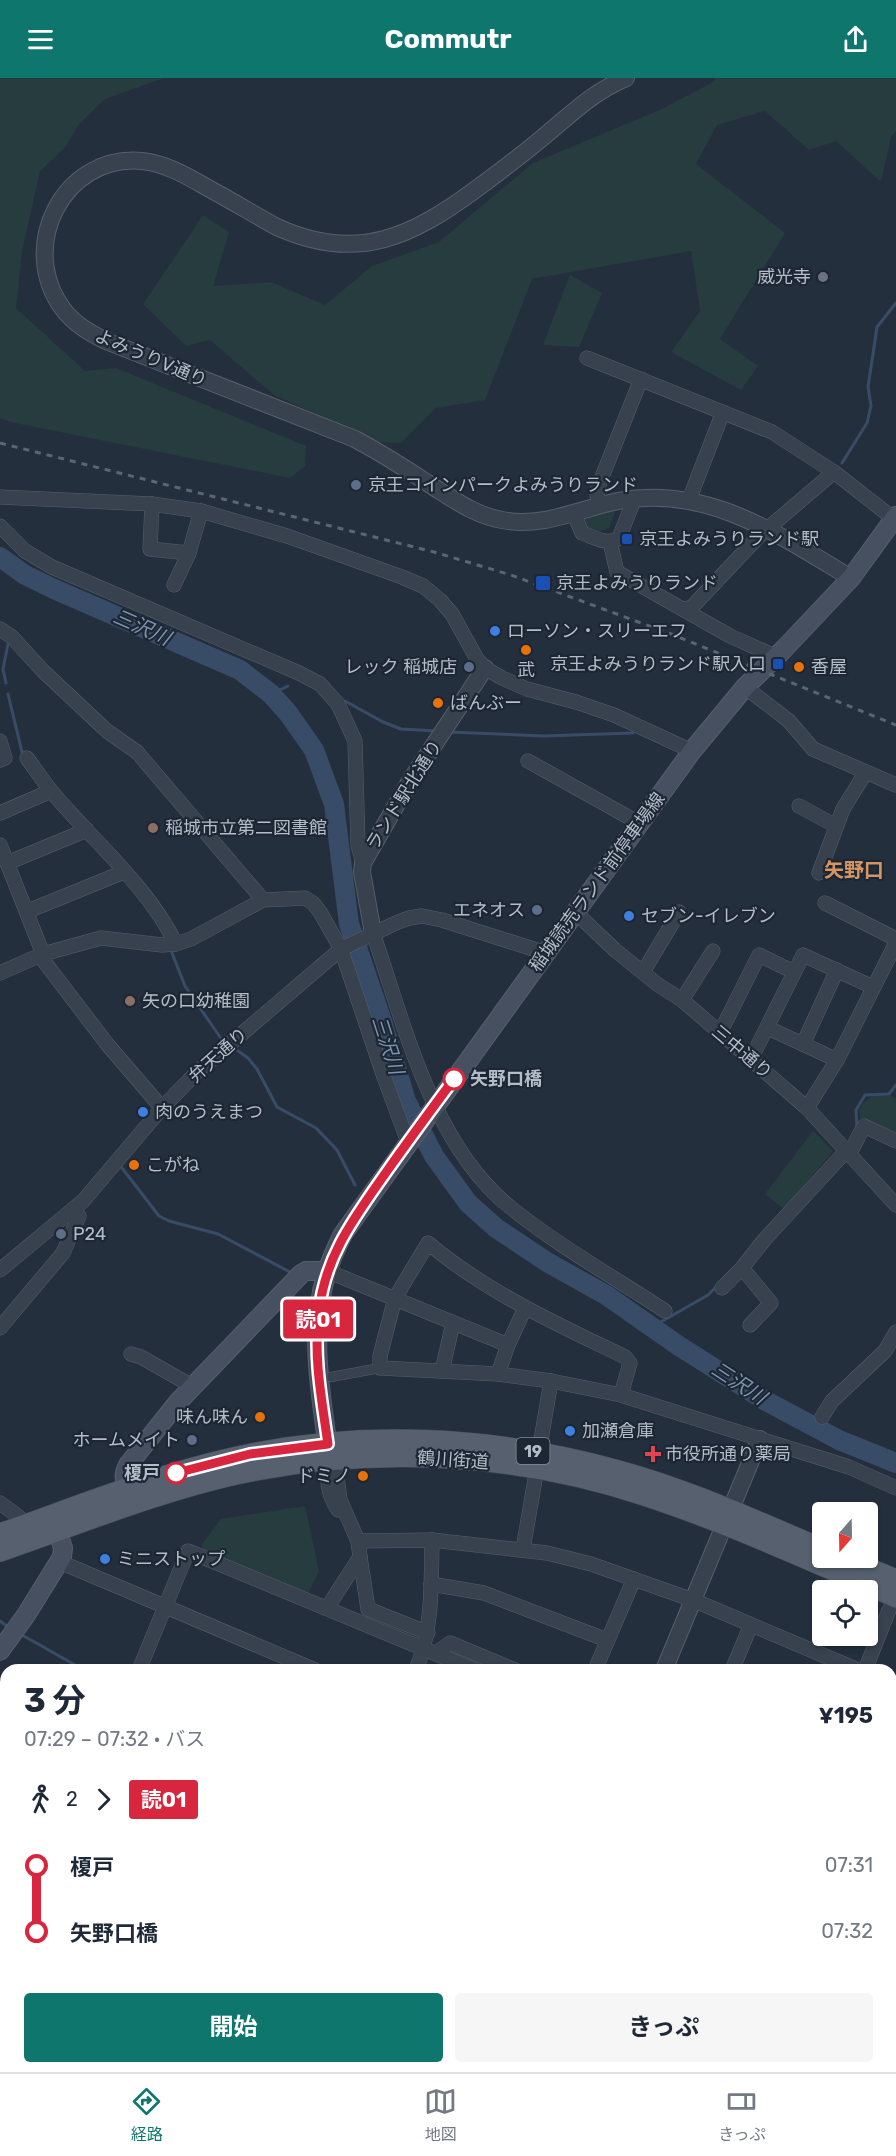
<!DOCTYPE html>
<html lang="ja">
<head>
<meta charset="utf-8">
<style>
	:root { --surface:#fff; --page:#f6f6f7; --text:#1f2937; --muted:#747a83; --line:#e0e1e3; --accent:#0f766e }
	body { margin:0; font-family:Rubik,"Noto Sans JP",sans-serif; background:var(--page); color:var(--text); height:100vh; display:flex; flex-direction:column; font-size:22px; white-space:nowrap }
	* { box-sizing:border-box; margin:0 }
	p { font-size:20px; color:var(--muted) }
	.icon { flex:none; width:33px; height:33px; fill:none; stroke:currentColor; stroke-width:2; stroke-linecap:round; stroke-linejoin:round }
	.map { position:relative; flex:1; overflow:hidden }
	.side { position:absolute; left:0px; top:1586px; width:897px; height:410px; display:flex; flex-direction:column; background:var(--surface); border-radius:18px 18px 0 0; box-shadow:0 2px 4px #0004 }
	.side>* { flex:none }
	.badge { padding:0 12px; border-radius:4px; font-size:21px; line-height:39px }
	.needle { width:39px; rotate:200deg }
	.controls { position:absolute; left:812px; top:1424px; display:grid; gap:12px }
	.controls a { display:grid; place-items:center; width:66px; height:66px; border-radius:6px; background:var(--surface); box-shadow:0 2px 4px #0004; font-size:30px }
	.map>.badge { position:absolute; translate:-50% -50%; box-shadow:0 0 0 3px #fff }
	.legs { display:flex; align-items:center; gap:9px; height:66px; padding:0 24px; font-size:20px }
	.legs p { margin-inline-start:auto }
	.overview { display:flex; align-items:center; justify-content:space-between; height:102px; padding:0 24px }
	h1 { font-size:33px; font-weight:700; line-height:45px }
	.button { display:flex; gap:12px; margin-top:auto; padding:12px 24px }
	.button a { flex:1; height:69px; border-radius:6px; background:var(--accent); color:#fff; font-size:24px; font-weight:700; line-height:69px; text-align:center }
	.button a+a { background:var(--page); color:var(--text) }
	ul { padding:0 24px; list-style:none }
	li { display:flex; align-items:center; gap:21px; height:66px; font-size:22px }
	li i { display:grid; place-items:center; width:9px; height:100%; margin:0 8px; background:currentColor }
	li i::after { content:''; width:15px; height:15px; margin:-8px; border:4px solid; border-radius:50%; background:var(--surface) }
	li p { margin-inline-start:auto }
	li:first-child i { background:linear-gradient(#0000 50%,currentColor 0) }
	li:last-child i { background:linear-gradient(currentColor 50%,#0000 0) }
	header { display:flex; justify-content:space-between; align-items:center; height:78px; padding:0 24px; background:var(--accent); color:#fff; font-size:27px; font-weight:700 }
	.menu { display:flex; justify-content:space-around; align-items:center; height:84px; border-top:2px solid var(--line); background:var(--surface); font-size:16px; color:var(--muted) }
	.menu a { display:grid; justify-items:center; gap:3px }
	.menu .selected { color:var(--accent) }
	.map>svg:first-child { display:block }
</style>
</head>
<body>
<header><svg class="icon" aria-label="menu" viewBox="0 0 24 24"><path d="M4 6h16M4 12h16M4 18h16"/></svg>Commutr<svg class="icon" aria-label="share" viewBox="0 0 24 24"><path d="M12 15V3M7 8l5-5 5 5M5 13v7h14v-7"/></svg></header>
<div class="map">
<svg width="896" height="1994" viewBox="0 0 896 1994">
	<rect width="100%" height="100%" fill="#242f3e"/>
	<g fill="#263c3f">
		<polygon points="0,0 164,0 105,21 79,46 64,71 40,93 22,174 16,230 85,293 116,290 306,368 305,388 290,400 10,344 0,340"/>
		<polygon points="716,0 896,0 896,53 891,59 881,104 836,63 809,72 765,33 717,47 696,86 785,155 720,261 758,288 741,312 671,274 700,233 691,173 532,201 485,322 436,330 401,365 379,364 274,317 210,262 186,268 143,226 203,137 229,154 213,208 271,204 325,227 372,188 439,164 533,85 662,31 713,4"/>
		<polygon points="570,197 602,215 579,269 543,267"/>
		<polygon points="613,432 615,434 609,450 599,454 584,449 581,441"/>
		<polygon points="873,1018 891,1018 896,1020 896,1057 861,1045 859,1033 863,1025"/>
		<polygon points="813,1053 833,1073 784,1131 765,1116"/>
		<polygon points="305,1428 319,1493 308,1516 202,1473 202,1466 221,1441"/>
	</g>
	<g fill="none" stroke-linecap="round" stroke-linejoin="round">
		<g stroke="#394c67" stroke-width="3">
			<polyline points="842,385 867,345 871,328 868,309 877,249 896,225"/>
			<polyline points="6,605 3,591 8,566"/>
			<polyline points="8,616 23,678"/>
			<polyline points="271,616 288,608"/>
			<polyline points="345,623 383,644 401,651 436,653"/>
			<polyline points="449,654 544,658 633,655"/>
			<polyline points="172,875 185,908 222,962"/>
			<polyline points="234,970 248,980 257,991 277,1029 316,1050 337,1072 355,1107"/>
			<polyline points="857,1049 856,1032 865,1017 889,1016 896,1007"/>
			<polyline points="122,1090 159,1138 169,1143 218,1156 290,1194"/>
			<polyline points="652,1249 708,1217 717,1208"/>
			<polyline points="0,1543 8,1549"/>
			<polyline points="22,1557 84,1592"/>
			<polyline points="891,1819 896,1807"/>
			<polyline points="891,1936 896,1943"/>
		</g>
		<polyline stroke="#394c67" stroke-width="20" points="0,479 25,497 54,511 240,592 271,616 288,635 314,672 334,726 349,846 383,946 406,1023 434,1078 468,1125 496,1150 547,1184 606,1217 679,1268 766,1323 839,1362 896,1385"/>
		<g stroke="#565f6c" stroke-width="10">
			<polyline id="pedestrian" points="331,1299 380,1290"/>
		</g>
		<g stroke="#565f6c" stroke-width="15">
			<g id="minor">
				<polyline points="587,280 772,354 834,394 894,441"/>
				<polyline points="0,419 152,426 201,433 287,458 402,499 423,508 440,522 452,536 477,581 485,590 502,600 527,611 576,624 614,637 692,673"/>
				<polyline points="689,422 723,334"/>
				<polyline points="152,426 150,471 189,475"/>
				<polyline points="600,427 597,417 598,409 641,301"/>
				<path d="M574,436l8,19c12,4 25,13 37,5l13,-33 -1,-6"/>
				<polyline points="0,448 25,473 52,489 299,595 320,606 338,626 355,663 358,767 363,785"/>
				<polyline points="610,464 617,494 730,558 777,579"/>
				<polyline points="174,507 189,475 201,433"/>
				<polyline points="685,531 692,529 759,458 834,394"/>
				<polyline points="0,551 12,559 43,593 107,653 137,674 263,822"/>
				<polyline points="745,609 789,643 813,671 896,707"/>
				<polyline points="0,663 5,680 0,682"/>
				<path d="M27,680c8,11 16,23 25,34 41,49 95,93 124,152"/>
				<polyline points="528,683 639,745"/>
				<polyline points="799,728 836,748"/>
				<polyline points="0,735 51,713"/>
				<polyline points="0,767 43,876"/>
				<polyline points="7,785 87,752"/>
				<polyline points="819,795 843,731 866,694"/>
				<polyline points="825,825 896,861"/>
				<polyline points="28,833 124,794"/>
				<polyline points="576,835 615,872 657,906 682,922 807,1030 896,1127"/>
				<path d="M373,855c31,90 59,212 137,274 48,39 104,70 155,104"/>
				<polyline points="40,878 107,966 162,1030"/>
				<polyline points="643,894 679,834"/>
				<polyline points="0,895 43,876 101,860 162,867 176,866 191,861 263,822 305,820 313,825 320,834 341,871 384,999 408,1064"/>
				<polyline points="682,922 713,873"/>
				<polyline points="768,950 837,982"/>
				<polyline points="720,955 759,877 794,894"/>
				<polyline points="803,966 837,892"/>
				<polyline points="751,981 803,877 873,909"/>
				<polyline points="807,1030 837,982 896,865"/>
				<polyline points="850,1075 864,1048 896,1063"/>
				<polyline points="742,1190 771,1225 750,1247"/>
				<polyline points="0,1192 83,1123 162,1030 197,994 341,871 398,844 409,840 422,838 442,842 546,875"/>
				<polyline points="327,1193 508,1267"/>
				<polyline points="722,1210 742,1190 765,1161 847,1072"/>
				<polyline points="0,1250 63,1175 79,1138 73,1132"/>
				<polyline points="131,1276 141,1279 192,1308"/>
				<polyline points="442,1293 453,1245"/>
				<polyline points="498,1296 508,1267 525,1230"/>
				<path d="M621,1317l9,-32 -5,-6c-68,-33 -139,-65 -197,-114l-33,55 -15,58v12l118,6 53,7 70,14 228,72 47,21"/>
				<polyline points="822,1339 832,1323 885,1273 896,1254"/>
				<polyline points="539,1374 551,1303"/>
				<path d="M330,1382c-4,19 -3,33 8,50"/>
				<polyline points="0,1425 19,1439 24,1448"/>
				<polyline points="358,1463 432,1462 547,1475 591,1486 693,1522 858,1592"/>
				<polyline points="523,1471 537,1390"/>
				<polyline points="360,1479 368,1531 428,1555"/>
				<polyline points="60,1484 315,1592"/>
				<polyline points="431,1506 484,1515 607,1562"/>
				<polyline points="327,1530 360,1479 358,1463 340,1422 337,1398 330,1382"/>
				<polyline points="436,1575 450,1565 515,1592"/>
				<polyline points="139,1592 188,1473 475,1592"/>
				<path d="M416,1592c17,-41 15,-86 16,-130"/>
				<polyline points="595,1592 634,1501"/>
				<polyline points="732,1592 751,1547"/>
				<polyline points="865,1592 889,1532"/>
				<polyline points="891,1605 896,1608"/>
				<polyline points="891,1797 896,1785"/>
				<polyline points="891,1836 896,1838"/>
				<polyline points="379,1989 382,1994"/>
				<polyline points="509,1989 516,1994"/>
				<polyline points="618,1989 629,1994"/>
				<polyline points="41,1994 44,1989"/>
				<polyline points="554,1994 558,1989"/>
				<polyline points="678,1994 680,1989"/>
			</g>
		</g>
		<g stroke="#565f6c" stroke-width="18">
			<g id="tertiary">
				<path d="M626,0c-34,15 -50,32 -78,55 -22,19 -45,36 -69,54 -66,49 -121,77 -202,40 -20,-11 -40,-23 -60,-34 -24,-13 -47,-29 -75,-32 -79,-7 -125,86 -79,148 11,15 27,24 43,32l249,98c26,14 50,29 74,45 24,15 45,31 73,36 41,8 77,-11 116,-19 89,-17 161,34 233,77"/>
				<polyline points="373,855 362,794 363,785 410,703 485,590"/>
				<polyline points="664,1592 760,1361"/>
				<polyline points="891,1764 896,1765"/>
			</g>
		</g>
		<g stroke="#565f6c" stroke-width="20">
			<g id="secondary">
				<path d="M329,1377c-8,-60 -21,-123 -2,-183 4,-13 10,-26 16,-38l349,-483 53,-64 39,-38 67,-71 45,-62"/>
				<path d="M128,1412c-4,-10 -5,-16 0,-25l50,-63 123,-128 5,-3h21"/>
				<polyline points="0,1573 26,1537 62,1479 63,1470 53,1439"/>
			</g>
		</g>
		<g stroke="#414a57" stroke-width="22">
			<g id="primary">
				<path d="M0,1456c77,-27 153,-58 233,-76 126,-29 261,-22 386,13 70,19 136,50 203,78"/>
				<path d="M0,1473c78,-27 156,-59 236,-77 134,-29 278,-22 408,21 86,28 169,67 252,102"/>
				<polyline points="841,1479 896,1502"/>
				<polyline points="0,1730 6,1734"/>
				<polyline points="401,1989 409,1994"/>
			</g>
		</g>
		<use href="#pedestrian" stroke="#38414e" stroke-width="9"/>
		<use href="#minor" stroke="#38414e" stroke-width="14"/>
		<use href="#tertiary" stroke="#38414e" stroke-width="16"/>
		<use href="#secondary" stroke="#465061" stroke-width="18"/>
		<use href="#primary" stroke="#56606e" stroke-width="21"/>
		<polyline stroke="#5a6575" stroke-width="3" stroke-dasharray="6 6" stroke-linecap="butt" points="0,365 434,474 511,497 671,556 896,647"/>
	</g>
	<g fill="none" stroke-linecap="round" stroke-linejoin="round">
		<g stroke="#fff" stroke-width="14">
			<path id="line-1" d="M176,1395l74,-19 78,-10c-6,-43 -15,-88 -9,-132 6,-57 36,-95 68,-141 22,-31 44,-61 67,-92"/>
		</g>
		<use href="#line-1" stroke="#d7263d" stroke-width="9"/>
	</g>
	<circle fill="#6b7280" stroke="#1d2633" stroke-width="2" cx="823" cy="199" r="6"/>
	<g fill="#5c6f8a" stroke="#1d2633" stroke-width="2">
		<circle cx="356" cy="407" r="6"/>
		<circle cx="469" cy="589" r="6"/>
		<circle cx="537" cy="832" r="6"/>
		<circle cx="61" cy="1156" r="6"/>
		<circle cx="192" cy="1362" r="6"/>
	</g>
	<g fill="#1a4fb4" stroke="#1d2633" stroke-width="2">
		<rect x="621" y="455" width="12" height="12" rx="3"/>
		<rect x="535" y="497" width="16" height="16" rx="3"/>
		<rect x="772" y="580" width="12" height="12" rx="3"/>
	</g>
	<g fill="#3f7fe0" stroke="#1d2633" stroke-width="2">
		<circle cx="495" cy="553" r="6"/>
		<circle cx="629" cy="838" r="6"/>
		<circle cx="143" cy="1034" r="6"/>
		<circle cx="570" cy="1353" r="6"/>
		<circle cx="105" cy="1481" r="6"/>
	</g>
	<g fill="#e8710a" stroke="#1d2633" stroke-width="2">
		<circle cx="526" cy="572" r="6"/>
		<circle cx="799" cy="589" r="6"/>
		<circle cx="438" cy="625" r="6"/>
		<circle cx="134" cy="1087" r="6"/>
		<circle cx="260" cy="1339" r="6"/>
		<circle cx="363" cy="1398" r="6"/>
	</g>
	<g fill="#8d6e63" stroke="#1d2633" stroke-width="2">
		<circle cx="153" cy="750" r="6"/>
		<circle cx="130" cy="923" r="6"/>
	</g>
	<g fill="#fff" stroke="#d7263d" stroke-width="3">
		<circle cx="454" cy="1001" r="10"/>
		<circle cx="176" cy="1395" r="10"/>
	</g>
	<path fill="#e0444e" stroke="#1d2633" stroke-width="2" d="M650 1367h6v6h6v6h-6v6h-6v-6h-6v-6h6z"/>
	<g text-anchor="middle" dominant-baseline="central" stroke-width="4.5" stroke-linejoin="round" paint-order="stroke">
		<rect fill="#1d2633" stroke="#878f9c" stroke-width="1.5" x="516.5" y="1360" width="33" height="26" rx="4.5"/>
		<g font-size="16" font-weight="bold" fill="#b4bcc9">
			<text x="533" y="1373">19</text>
		</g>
		<g font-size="18" fill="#b4bcc9" stroke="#1d2633" text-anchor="start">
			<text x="811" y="199" text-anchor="end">威光寺</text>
			<text x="368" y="407">京王コインパークよみうりランド</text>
			<text x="639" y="461">京王よみうりランド駅</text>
			<text x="556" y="505">京王よみうりランド</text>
			<text x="507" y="553">ローソン・スリーエフ</text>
			<text x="766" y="586" text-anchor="end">京王よみうりランド駅入口</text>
			<text x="457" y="589" text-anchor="end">レック 稲城店</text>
			<text x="811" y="589">香屋</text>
			<text x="526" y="592" text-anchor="middle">武</text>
			<text x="450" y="625">ばんぶー</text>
			<text x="165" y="750">稲城市立第二図書館</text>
			<text x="525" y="832" text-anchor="end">エネオス</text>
			<text x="641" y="838">セブン-イレブン</text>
			<text x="142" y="923">矢の口幼稚園</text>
			<text x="155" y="1034">肉のうえまつ</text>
			<text x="146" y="1087">こがね</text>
			<text x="73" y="1156">P24</text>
			<text x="248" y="1339" text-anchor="end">味ん味ん</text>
			<text x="582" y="1353">加瀬倉庫</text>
			<text x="180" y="1362" text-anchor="end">ホームメイト</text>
			<text x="665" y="1376">市役所通り薬局</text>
			<text x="351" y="1398" text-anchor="end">ドミノ</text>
			<text x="117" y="1481">ミニストップ</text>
		</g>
		<g font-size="18" fill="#b4bcc9" stroke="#1d2633">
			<text transform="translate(151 280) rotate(23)">よみうりV通り</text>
			<text transform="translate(404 717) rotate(-58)">ランド駅北通り</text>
			<text transform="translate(597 804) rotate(-54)">稲城読売ランド前停車場線</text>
			<text transform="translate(742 974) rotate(40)">三中通り</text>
			<text transform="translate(218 977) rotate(-42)">弁天通り</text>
			<text transform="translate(453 1382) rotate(4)">鶴川街道</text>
		</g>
		<g font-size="18" font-weight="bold" fill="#b4bcc9" stroke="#1d2633" text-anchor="start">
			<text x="470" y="1001">矢野口橋</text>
			<text x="160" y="1395" text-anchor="end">榎戸</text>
		</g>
		<g font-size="20" font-style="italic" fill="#7c92b1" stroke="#1d2633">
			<text transform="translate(142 549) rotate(24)">三沢川</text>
			<text transform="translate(388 967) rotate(72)">三沢川</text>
			<text transform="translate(739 1305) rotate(33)">三沢川</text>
		</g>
		<g font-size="20" font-weight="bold" fill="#d59563" stroke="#1d2633">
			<text x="854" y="792">矢野口</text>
		</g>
	</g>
</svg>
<div class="controls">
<a><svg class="needle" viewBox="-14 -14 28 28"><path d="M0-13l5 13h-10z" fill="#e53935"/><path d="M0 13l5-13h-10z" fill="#747a83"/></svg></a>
<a><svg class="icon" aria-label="locate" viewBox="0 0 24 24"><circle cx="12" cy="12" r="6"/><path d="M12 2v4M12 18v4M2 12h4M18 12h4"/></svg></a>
</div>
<b class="badge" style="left:318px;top:1241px;background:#d7263d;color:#fff">読01</b>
<section class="side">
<div class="overview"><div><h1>3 分</h1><p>07:29 – 07:32 · バス</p></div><b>¥195</b></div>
<div class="legs"><svg class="icon" aria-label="walk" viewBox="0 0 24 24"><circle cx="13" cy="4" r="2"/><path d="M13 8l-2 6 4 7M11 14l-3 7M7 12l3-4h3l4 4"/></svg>2<svg class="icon" aria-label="forward" viewBox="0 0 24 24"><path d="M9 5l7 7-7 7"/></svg><b class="badge" style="background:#d7263d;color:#fff">読01</b></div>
<ul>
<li><i style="color:#d7263d"></i><b>榎戸</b><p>07:31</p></li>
<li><i style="color:#d7263d"></i><b>矢野口橋</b><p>07:32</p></li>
</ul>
<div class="button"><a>開始</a><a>きっぷ</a></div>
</section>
</div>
<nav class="menu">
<a class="selected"><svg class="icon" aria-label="directions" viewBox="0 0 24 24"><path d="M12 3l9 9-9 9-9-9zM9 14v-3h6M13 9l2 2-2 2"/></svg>経路</a>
<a><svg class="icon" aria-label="map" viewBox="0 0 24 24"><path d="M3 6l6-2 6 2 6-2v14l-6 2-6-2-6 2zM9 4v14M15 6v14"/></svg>地図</a>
<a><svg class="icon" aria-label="tickets" viewBox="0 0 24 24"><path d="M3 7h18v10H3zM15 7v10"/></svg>きっぷ</a>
</nav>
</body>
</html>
